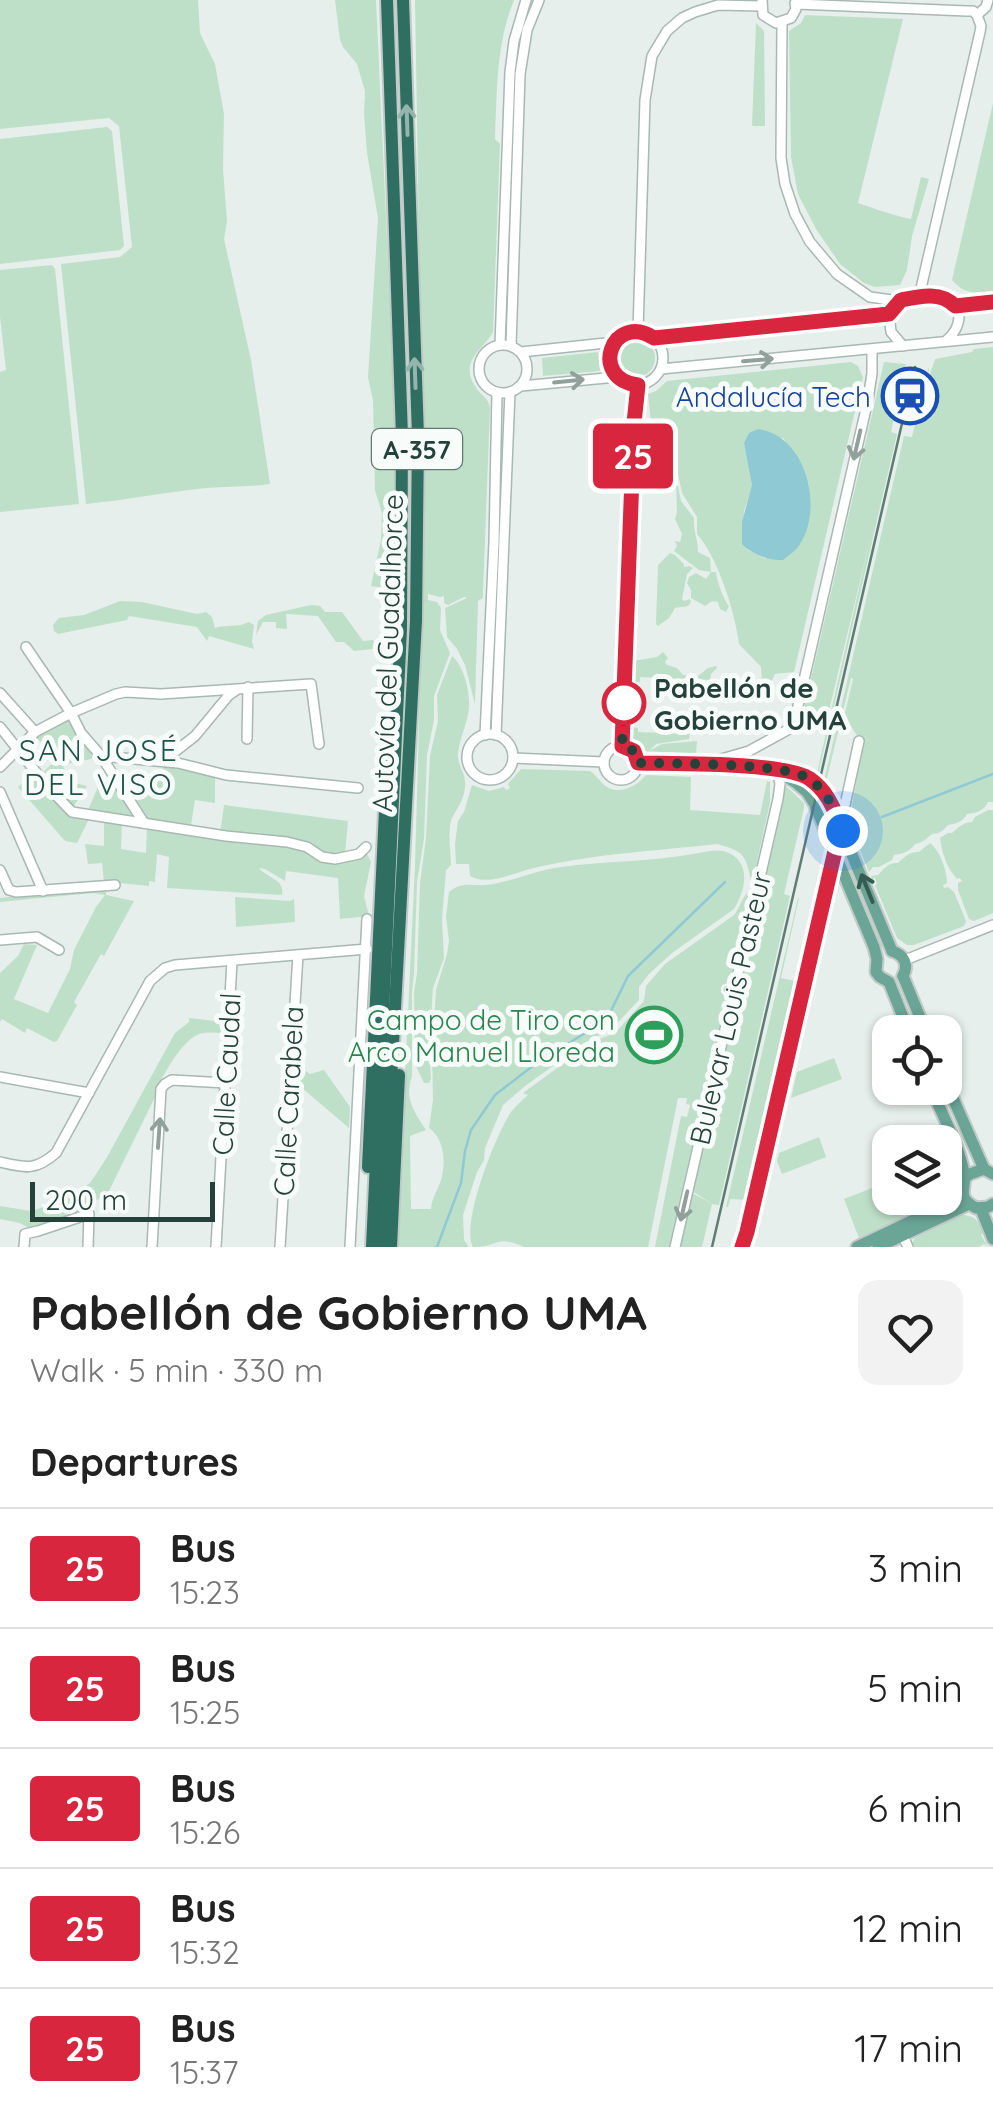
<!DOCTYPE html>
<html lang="en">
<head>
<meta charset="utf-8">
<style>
	:root { --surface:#fff; --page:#f2f2f2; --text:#222; --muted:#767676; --line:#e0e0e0 }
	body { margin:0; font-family:Quicksand,sans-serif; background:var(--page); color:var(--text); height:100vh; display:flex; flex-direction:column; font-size:38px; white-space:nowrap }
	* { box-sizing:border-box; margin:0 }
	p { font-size:32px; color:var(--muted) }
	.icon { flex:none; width:55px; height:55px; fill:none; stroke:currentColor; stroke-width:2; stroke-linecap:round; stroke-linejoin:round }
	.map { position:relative; height:1247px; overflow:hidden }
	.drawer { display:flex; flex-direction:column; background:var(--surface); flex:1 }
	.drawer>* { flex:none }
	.badge { padding:0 20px; border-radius:8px; font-size:35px; line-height:65px }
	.fabs { position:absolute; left:872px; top:1015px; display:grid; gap:20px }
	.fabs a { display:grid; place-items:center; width:90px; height:90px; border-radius:20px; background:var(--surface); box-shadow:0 2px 8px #0004; font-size:50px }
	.scale { position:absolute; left:30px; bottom:25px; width:185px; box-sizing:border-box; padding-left:10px; border:5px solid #24423a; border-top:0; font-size:28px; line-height:35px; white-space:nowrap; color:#24423a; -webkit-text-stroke:8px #f7fbf9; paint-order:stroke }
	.you { position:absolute; width:50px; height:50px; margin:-25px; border:8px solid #fff; border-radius:50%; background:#1a73e8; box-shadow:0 0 0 15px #1a73e833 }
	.map>.badge { position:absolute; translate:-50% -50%; box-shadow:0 0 0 5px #fff }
	h2 { padding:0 30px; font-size:38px; line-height:90px }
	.round { display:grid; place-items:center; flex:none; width:105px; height:105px; border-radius:20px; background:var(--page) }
	.headline { display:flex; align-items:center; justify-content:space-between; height:170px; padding:0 30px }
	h1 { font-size:48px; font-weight:800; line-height:75px }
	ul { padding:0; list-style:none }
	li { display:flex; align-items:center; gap:30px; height:120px; padding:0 30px; border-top:2px solid var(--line) }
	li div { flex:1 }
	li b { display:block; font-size:38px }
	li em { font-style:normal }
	li .badge { min-width:110px; font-weight:700; text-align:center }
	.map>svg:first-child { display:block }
</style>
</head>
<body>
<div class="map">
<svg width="993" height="1247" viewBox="0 0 993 1247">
	<rect width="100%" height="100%" fill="#e6efeb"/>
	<g fill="#bfe0c8" fill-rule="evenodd">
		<path d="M0,0h198l2,33 15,31 9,50 -1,55 4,52 -3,18 27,121 19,124c-21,3 -42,2 -64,4 -40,4 -80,12 -120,16l-25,-240 59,-7 12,-10 -13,-121 -10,-8 -109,11z"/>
		<polygon points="335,0 376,0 394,392 395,486 391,589 371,586 381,540 382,513 375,490 373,400 368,378 378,218 367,153 364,113 365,91 357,64 343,47 340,40"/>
		<path d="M415,0h99c-18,44 -17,92 -19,139l5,5 -7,188c-10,18 -36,30 -16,57 6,8 11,8 13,19l-7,185v5l-5,3 -3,103 -10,-39 -8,-16 -10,-12 -2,-29 22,-10 -3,-1 -16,8 -4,-2v-7l-4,1 -12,-3v6l9,2 4,6 -1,22 10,23 -16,43v24l-7,35 -3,84 -7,43 -3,91 -2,19v85c-8,21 2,35 14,53l-16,6 1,73h20c1,-13 9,-22 11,-33 4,-18 1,-38 -13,-48l4,-28 -1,-49 4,-61 11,-36 2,-13 -3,-24 3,-25c13,-11 22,-6 37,-7 25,-3 50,-15 75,-18 44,-6 89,-5 132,-13 13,-2 26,-7 38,0 21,12 13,39 3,55l-62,44 -23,21 -10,13v13l-30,32 -17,6 -67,48 -22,19 -18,43 -1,12 -7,12 -14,43 1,25 5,7h-72l18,-382 9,-318z"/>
		<path d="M805,15l98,4 -45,184c18,6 34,12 53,16l10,-42 8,2 -17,57 -5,34 -7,15 -25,2 -11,-4 -24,-19 -24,-35 -18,-35 -7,-37 -2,-126 12,-8z"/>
		<polygon points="756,23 764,31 765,126 752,126"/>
		<path d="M993,103v188c-18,2 -28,4 -41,-11z"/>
		<polygon points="107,127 112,131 124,246 120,250 0,264 0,139"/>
		<polygon points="52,265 55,269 79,504 0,512 0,372 6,370 0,317 0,270"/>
		<circle cx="636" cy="358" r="19"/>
		<path d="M993,347v455h-5c-4,9 -12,11 -21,12 -4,8 -12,10 -19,11 -5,6 -9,9 -16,9 -7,6 -8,8 -17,10 -5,8 -14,10 -21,11l-2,5 -13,7h-6l-4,5 -20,-50 14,-77 -12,-19 -8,-5 10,-42 -2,-1 -25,104 -2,-1 80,-345 8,1 16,-68 1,-1 -1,12 7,-21 37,-7 2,-3z"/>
		<polygon points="598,352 600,371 543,376 542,358"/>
		<path d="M851,362l7,4 5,11 -69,295 -19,2 -4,8h-9l-1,-15 -22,-23c-4,-32 -21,-86 -42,-110v-17l-15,-24 -4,-19 -7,-9 -1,-11 -5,-8 -1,-11 -7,-9 -6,-3 -3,-29 8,-3 11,-10zM783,438l20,30 6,18 -43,73 -18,-9 -4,-39 9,-26 -9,-42z"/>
		<polygon points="884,362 906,364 891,432 897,434 818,775 817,773 872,531 828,715 821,714 802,718"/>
		<path d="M676,485l2,1 3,15 13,17c-1,13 4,21 4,34l12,6 1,14h5c1,9 7,27 13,34l-3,6 -6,-3 -2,-7 -6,-1 -7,5 -14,-8v-8l-4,-7 2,-6 7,-4 10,6 5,-7 -12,-2 -25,-19 3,-5 -2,-5 5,1 2,-8 -7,-15 2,-7z"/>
		<polygon points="670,553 675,555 684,564 684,567 689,566 693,568 687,574 682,599 684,601 690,599 691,602 688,606 675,608 669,618 658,626 656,624 658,565"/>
		<path d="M120,601l22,1 55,12 9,-2 6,5 3,11c12,-4 22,0 34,-6l5,3 -2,16 2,8 -45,-13 -2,5 -10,-14 -68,-11 -2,4 -69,14 -4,-3 -1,-6 6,-7 25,-3z"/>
		<polygon points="311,605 320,606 325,612 342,612 363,641 373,640 376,645 373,649 354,651 344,642 336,642 318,616 286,614 287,629 276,628 276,622 263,622 256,635 258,621 266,615"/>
		<polygon points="663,652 668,658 665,662 667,665 677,668 683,675 698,676 708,668 716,666 717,668 711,674 710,680 640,677 640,682 632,682 633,661 657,657"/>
		<path d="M452,656c12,10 18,35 17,51 -1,15 -9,30 -11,46 -1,12 7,19 7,29 1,15 -7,25 -13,36 -5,12 -1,34 -1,47l-5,5 -4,49 2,39 -11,30 -4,62 2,29 -2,4h-5l-9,-19 -1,-72 3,-18 3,-91 6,-45 4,-82 8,-35 -1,-26z"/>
		<polygon points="69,717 95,754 91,759 62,765 66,771 52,783 62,794 75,783 87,786 73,807 49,785 51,783 42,773 56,760 36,737"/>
		<polygon points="631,727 638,728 638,732 690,734 689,739 656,744 649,751 662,744 697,741 696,754 645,751 631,737"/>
		<path d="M165,766l50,9v28l-20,-3 -4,25c-34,-1 -68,-9 -103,-15l10,-23 30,4 17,-5z"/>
		<path d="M521,769l69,2c5,3 8,8 12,12 14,14 33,5 44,-8l45,2 -1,33 70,5 7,-34 3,1v21l-18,81c-7,-28 -5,-32 -35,-40 -62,7 -127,10 -187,25 -19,5 -42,17 -60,7l-1,-12h-13l-1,-20 3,-23 6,-9 8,-27 17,6 15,-4 2,3 4,-2 -2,-4z"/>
		<polygon points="33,774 69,816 89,819 77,843 65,841 18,787"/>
		<polygon points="786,786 804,803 804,808 784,894 790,896 719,1205 712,1204 702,1247 680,1247 692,1193 711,1203 692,1191"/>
		<path d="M224,805l124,16 -3,32 21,-1 5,10 -7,34 5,20 -29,3 -2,-41 -52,-7 -1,10 -20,-12 -6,-1c8,10 26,11 23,27l-115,-7 2,-31 -12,-3 -2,28 -6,-1v5l-30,-3v-3l-15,1 -2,-18 -14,1 -3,-20 19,2v-25l18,2 -1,26 25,4 1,-26 73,7z"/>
		<path d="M988,810h5v103l-19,8 -5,-2 -11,-29v-7l4,-2 -2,-3 -3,1c-11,-12 -15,-27 -17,-41l8,-5h4c6,-5 11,-11 20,-11l3,-5z"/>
		<path d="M930,843c10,8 17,27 17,40l-4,2 1,3 4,-1 6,5 12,29 -2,5 -50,19h-7l-10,-7 -22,-53 2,-1 -2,-6 -3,1 -1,-3 7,-1c6,-6 10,-13 20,-12 6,-6 12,-12 21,-11z"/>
		<polygon points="93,888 106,888 106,895 134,901 104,956 101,954 74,1002 77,1005 57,1041 54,1042 27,1028 25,1033 2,1019 0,1022 0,973 18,956 24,944 37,945 14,999 48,1013 70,969 74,950 96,907 105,895 93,893 0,902 0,898"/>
		<path d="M751,889l-82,358h-14l26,-131 6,1 3,-12 -4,-1 1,-6h-9l-30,149h-124c-29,-13 -24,0 -51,0 -13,-23 23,-113 38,-135 5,-6 11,-12 17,-17l-5,-2 71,-52 21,-8 29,-32 2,-15 19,-22 69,-49c6,-7 9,-21 17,-26z"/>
		<polygon points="235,897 290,901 294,899 295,922 236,927"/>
		<polygon points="798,898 799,898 781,978 799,982 749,1200 730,1199 728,1207 726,1207"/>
		<path d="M189,1018l35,4 -1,11c-9,0 -18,-2 -26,2 -16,7 -39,46 -42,62l-48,98h-4l-18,16 -53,19 -12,-7 -20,-4v-13l31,5 35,-11 24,-17 16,-24 69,-126 14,-11z"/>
		<polygon points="834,1058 842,1079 791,1098 797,1072"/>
		<polygon points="296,1064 310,1074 324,1070 350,1107 349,1128 295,1082"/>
		<polygon points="819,1137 826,1157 782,1174 777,1161 779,1153"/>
		<polygon points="890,1181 890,1198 896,1198 904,1217 859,1238 844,1199"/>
		<path d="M961,1215c14,0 18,6 22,18l-2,2 7,12 -4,-3 -5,3h-65l-2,-4 3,-5z"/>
	</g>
	<path fill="#8ec9d4" d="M758,429c48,6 66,78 42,115 -4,7 -11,11 -17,16 -16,0 -30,-5 -41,-16v-22l10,-37 -8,-42 5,-10z"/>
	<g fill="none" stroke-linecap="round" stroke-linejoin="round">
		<g stroke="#8ec9d4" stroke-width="2.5">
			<polyline points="882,817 993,774"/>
			<polyline points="437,1247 461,1183 465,1151 471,1130 495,1095 530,1068 607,1019 628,976 725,882"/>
		</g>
		<g stroke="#a8b8b2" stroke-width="12">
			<g id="minor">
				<polyline points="762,0 763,15 776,23 791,18 796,9 795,3"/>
				<polyline points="796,4 967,11 973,11 977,15"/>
				<polyline points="977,15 986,7 988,0"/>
				<polyline points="782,23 781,158 785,184 795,214 810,242 837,274 870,297 899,301"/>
				<polyline points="919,297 980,32 981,26 977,15"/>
				<polyline points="955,306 993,302"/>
				<polyline points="638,331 645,100 652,56 667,31 682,18 695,12 718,5 760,6"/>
				<circle cx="636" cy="358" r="27"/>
				<polyline points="654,338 889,314"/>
				<circle cx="503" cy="369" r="24"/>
				<polyline points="500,345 510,72 514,41 526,0"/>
				<polyline points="511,346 520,74 527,30 539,0"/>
				<path d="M903,346l-12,-14 -2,-18 12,-15c12,-2 28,-5 40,-2 25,5 21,30 6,43"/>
				<polyline points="521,352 615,342"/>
				<polyline points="661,369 993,337"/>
				<polyline points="521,386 617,377"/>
				<polyline points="26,647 71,713 81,733 101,756 144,823"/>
				<polyline points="0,693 35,732"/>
				<polyline points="0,727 47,786 72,812 226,836 287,842 307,847 322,857 335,859 359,854 366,847"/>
				<circle cx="490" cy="757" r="23"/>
				<polyline points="485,735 494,543 497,393"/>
				<polyline points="496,735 510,392"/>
				<polyline points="247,739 248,687"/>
				<polyline points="622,746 634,423 638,385"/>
				<circle cx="621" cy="763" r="17"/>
				<polyline points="101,756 178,763 226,775 358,788"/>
				<polyline points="513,758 604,762"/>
				<polyline points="163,761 195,736 229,695 236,690"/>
				<polyline points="704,764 749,751 791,728 796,715 868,400 872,373 872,349"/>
				<polyline points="0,767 35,732 71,713 116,694 125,692 161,694 311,684 319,744"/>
				<polyline points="0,792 43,891"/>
				<polyline points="0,870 9,890 16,892 115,885"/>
				<polyline points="0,940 37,937 59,950"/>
				<polyline points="905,960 993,925"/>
				<polyline points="0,1077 89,1093"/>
				<path d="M0,1162c26,6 35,9 56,-9l94,-172 15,-13 10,-3 192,-16"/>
				<polyline points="903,1236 908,1247"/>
				<polyline points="24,1247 25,1234 38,1231 89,1214 88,1247"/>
				<polyline points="152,1247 161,1089 165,1084 172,1080 226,1083"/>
				<polyline points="216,1247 232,961"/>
				<polyline points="280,1247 298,955"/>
				<polyline points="350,1247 367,919"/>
				<polyline points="675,1247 778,799 780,784 777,769 779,769"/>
				<polyline points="742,1247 747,1232 824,901 859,741"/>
			</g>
		</g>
		<g stroke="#c2cac8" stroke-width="15">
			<g id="major">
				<polyline points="638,763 773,768 795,782 807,792 814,803 874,947 877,959 876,972 880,977 889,982 909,1032"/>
				<path d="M783,770c19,2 33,12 45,27l64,154"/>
				<path d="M892,951c12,4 17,13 11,25"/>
				<polyline points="903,976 926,1032"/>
				<polyline points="945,1080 984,1169"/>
				<path d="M931,1088c10,24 29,60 33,85 3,17 -9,23 12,35l12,-1 5,-3"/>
				<polyline points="965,1178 970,1174 984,1169 993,1174"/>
				<polyline points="981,1209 993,1239"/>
				<polyline points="857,1247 947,1204 962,1189"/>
				<polyline points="878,1247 969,1204"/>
			</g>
		</g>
		<g stroke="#c2cac8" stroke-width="16">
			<g id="highway">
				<polyline points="368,1167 388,748"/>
				<polyline points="372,1247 401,629 402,436 387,0"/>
				<polyline points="382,1247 416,621 418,436 403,0"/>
				<polyline points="391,1247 399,1075"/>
			</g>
		</g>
		<use href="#minor" stroke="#fff" stroke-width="9"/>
		<use href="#major" stroke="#6aa596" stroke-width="11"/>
		<use href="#highway" stroke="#2f6f62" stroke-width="12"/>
		<polyline stroke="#5f7d75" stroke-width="2.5" points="712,1247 915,367"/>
	</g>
	<defs><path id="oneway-shaft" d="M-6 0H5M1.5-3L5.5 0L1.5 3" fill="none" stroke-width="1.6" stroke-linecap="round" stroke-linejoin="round" transform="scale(2.5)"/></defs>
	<g stroke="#93b5ae">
		<use href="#oneway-shaft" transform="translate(407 120) rotate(-92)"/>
		<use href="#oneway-shaft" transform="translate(415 373) rotate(-92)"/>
	</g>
	<g stroke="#92a09c">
		<use href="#oneway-shaft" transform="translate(758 360) rotate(-5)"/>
		<use href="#oneway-shaft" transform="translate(569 381) rotate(-6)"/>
		<use href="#oneway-shaft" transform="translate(857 445) rotate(103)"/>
		<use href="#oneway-shaft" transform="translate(159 1133) rotate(-86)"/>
		<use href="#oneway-shaft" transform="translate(684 1206) rotate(103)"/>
	</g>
	<use stroke="#365b51" href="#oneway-shaft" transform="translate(867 888) rotate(-112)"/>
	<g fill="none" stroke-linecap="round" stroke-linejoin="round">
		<g stroke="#fff" stroke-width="22">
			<path id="line" d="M742,1247l5,-15 94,-407c-8,-18 -14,-34 -31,-46 -24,-17 -137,-15 -172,-16l-4,-12 -12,-5 12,-323 4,-38c-50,-6 -26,-74 16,-47l235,-24 12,-14c19,-4 40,-9 54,6l38,-4"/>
		</g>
		<use href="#line" stroke="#d7263d" stroke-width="15"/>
		<path stroke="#24423a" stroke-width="10" stroke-dasharray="0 18" d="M624,703l-2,43 12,5 4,12c35,1 147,-1 171,16 18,12 27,32 34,52"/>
	</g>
	<defs>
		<g id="station-ring" transform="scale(2.875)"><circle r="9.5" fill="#f7fbf9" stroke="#1a4fb4" stroke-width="1.5"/><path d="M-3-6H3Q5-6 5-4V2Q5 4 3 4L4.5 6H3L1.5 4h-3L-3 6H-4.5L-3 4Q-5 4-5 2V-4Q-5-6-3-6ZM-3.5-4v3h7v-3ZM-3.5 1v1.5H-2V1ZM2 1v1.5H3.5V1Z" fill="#1a4fb4"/></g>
		<g id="stadium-ring" transform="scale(2.875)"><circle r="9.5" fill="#f7fbf9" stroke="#2e9e5b" stroke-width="1.5"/><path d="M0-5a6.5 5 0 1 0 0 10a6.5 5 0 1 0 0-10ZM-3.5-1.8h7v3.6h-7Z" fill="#2e9e5b"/></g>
	</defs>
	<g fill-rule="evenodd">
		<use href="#station-ring" x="910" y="396"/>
		<use href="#stadium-ring" x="654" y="1035"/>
	</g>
	<circle fill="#fff" stroke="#d7263d" stroke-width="5" cx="624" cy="703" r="20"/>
	<g text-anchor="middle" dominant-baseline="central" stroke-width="10" stroke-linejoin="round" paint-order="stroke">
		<rect fill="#f7fbf9" stroke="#637a73" stroke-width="2.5" x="372" y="429" width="90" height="40" rx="8"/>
		<g font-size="25" font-weight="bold" fill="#24423a">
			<text x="417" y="449">A-357</text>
		</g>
		<g font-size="28" fill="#164399" stroke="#f7fbf9" text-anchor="end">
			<text x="871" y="396">Andalucía Tech</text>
		</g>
		<g font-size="28" fill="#24423a" stroke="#f7fbf9">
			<text transform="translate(387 653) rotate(-88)">Autovía del Guadalhorce</text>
			<text transform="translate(730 1008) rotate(-77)">Bulevar Louis Pasteur</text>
			<text transform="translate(226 1074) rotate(-87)">Calle Caudal</text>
			<text transform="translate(288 1101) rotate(-87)">Calle Carabela</text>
		</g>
		<g font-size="28" font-weight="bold" fill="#24423a" stroke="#f7fbf9" text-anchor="start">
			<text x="654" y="687">Pabellón de<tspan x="654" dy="32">Gobierno UMA</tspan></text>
		</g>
		<g font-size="28" fill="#27864d" stroke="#f7fbf9" text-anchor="end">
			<text x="615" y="1019">Campo de Tiro con<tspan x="615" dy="32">Arco Manuel Lloreda</tspan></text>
		</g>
		<g font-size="30" letter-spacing="2.5" fill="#1f5548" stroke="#f7fbf9">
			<text x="99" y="750">SAN JOSÉ<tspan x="99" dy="34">DEL VISO</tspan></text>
		</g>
	</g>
</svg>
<div class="fabs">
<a><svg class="icon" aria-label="locate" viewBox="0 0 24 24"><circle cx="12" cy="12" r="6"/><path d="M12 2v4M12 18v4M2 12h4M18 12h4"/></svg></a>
<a><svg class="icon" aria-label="layers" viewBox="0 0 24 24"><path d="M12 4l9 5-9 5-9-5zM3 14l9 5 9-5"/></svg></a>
</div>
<div class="scale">200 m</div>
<div class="you" style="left:843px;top:831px"></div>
<b class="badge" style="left:633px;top:456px;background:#d7263d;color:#fff">25</b>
</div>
<section class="drawer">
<div class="headline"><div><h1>Pabellón de Gobierno UMA</h1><p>Walk · 5 min · 330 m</p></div><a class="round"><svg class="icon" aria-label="heart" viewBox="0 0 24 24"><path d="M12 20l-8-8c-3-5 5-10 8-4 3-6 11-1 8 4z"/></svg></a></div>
<h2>Departures</h2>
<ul>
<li><span class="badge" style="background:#d7263d;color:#fff">25</span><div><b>Bus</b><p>15:23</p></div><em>3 min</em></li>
<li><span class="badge" style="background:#d7263d;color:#fff">25</span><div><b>Bus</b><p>15:25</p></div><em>5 min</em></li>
<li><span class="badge" style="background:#d7263d;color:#fff">25</span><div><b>Bus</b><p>15:26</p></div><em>6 min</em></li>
<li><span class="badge" style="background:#d7263d;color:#fff">25</span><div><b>Bus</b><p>15:32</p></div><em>12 min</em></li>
<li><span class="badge" style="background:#d7263d;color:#fff">25</span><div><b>Bus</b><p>15:37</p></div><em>17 min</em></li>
</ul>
</section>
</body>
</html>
